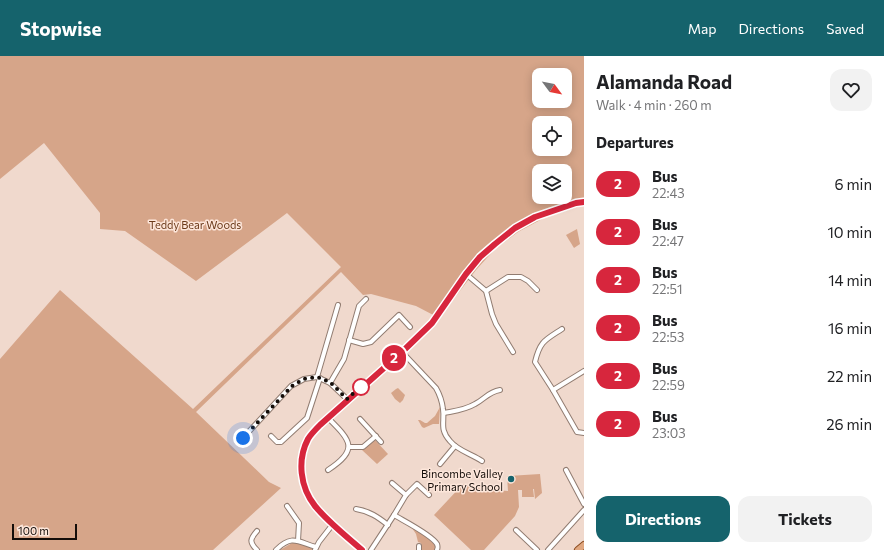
<!DOCTYPE html>
<html lang="en">
<head>
<meta charset="utf-8">
<style>
	:root { --surface:#fff; --page:#f2f2f2; --text:#202124; --muted:#757577; --accent:#15636c }
	body { margin:0; font-family:Commissioner,sans-serif; background:var(--page); color:var(--text); height:100vh; display:flex; flex-direction:column; font-size:15px; white-space:nowrap }
	* { box-sizing:border-box; margin:0 }
	p { font-size:13px; color:var(--muted) }
	.icon { flex:none; width:22px; height:22px; fill:none; stroke:currentColor; stroke-width:2; stroke-linecap:round; stroke-linejoin:round }
	.map { position:relative; flex:1; overflow:hidden }
	.panel { display:flex; flex-direction:column; background:var(--surface); width:300px }
	.panel>* { flex:none }
	.badge { padding:0 8px; border-radius:13px; font-size:14px; line-height:26px }
	.needle { width:26px; rotate:122deg }
	.fabs { position:absolute; left:532px; top:12px; display:grid; gap:8px }
	.fabs a { display:grid; place-items:center; width:40px; height:40px; border-radius:8px; background:var(--surface); box-shadow:0 2px 10px #0003; font-size:20px }
	.scale { position:absolute; left:12px; bottom:10px; width:65px; box-sizing:border-box; padding-left:4px; border:2px solid #140d09; border-top:0; font-size:11px; line-height:14px; white-space:nowrap; color:#140d09; -webkit-text-stroke:3px #fde6da; paint-order:stroke }
	.you { position:absolute; width:20px; height:20px; margin:-10px; border:3px solid #fff; border-radius:50%; background:#1a73e8; box-shadow:0 0 0 6px #1a73e833 }
	.map>.badge { position:absolute; translate:-50% -50%; box-shadow:0 0 0 2px #fff }
	h2 { padding:0 12px; font-size:15px; line-height:36px }
	.round { display:grid; place-items:center; flex:none; width:42px; height:42px; border-radius:12px; background:var(--page) }
	.head { display:flex; align-items:center; justify-content:space-between; height:68px; padding:0 12px }
	h1 { font-size:19px; font-weight:700; line-height:30px }
	.action { display:flex; gap:8px; margin-top:auto; padding:8px 12px }
	.action a { flex:1; height:46px; border-radius:12px; background:var(--accent); color:#fff; font-size:16px; font-weight:700; line-height:46px; text-align:center }
	.action a+a { background:var(--page); color:var(--text) }
	ul { padding:0; list-style:none }
	li { display:flex; align-items:center; gap:12px; height:48px; padding:0 12px }
	li div { flex:1 }
	li b { display:block; font-size:15px }
	li em { font-style:normal }
	li .badge { min-width:44px; font-weight:700; text-align:center }
	header { display:flex; align-items:center; gap:24px; box-sizing:border-box; height:56px; padding:0 20px; background:var(--accent); color:#fff }
	header strong { font-size:19px }
	nav { display:flex; gap:22px; margin-inline-start:auto; font-size:14px }
	main { display:flex; flex:1; min-height:0 }
	.map>svg:first-child { display:block }
</style>
</head>
<body>
<header>
<strong>Stopwise</strong>
<nav><a>Map</a><a>Directions</a><a>Saved</a></nav>
</header>
<main>
<div class="map">
<svg width="584" height="494" viewBox="0 0 584 494">
	<rect width="100%" height="100%" fill="#f0d9cd"/>
	<g fill="#d6a589" fill-rule="evenodd">
		<path d="M0,0h584v149l-40,13 -26,14 -23,17 -19,21 -37,48 -23,-12 -45,-12 -8,1 -22,-23 -145,140 73,70 12,6 -68,62h-213v-191l60,-69 133,119 148,-142 -54,-54 -91,68 -71,-50 -25,-2v-16l-56,-70 -44,36zM539,19h26v26h-26zM539,67h26v26h-26zM539,115h26v26h-26z"/>
		<polygon points="577,173 580,188 574,192 566,179"/>
		<polygon points="398,332 405,339 403,344 400,347 395,343 391,337 396,333"/>
		<polygon points="440,351 439,368 433,368 424,372 422,371 418,364 420,364 425,367 427,367 435,360"/>
		<polygon points="375,384 388,398 377,408 362,394"/>
		<polygon points="540,418 542,437 535,443 534,433 533,433 534,441 522,441 522,434 518,434 519,451 515,460 484,494 471,494 434,459 463,428 488,434 495,434 508,435 507,420"/>
		<path d="M412,472c8,5 25,11 24,22h-14l-1,-7 -3,-1 -2,-8z"/>
		<path d="M292,487c8,0 15,1 21,7h-33z"/>
	</g>
	<g fill="none" stroke-linecap="round" stroke-linejoin="round">
		<g stroke="#917c71" stroke-width="6">
			<g id="minor">
				<polyline points="466,218 486,235 492,258 496,268 513,296"/>
				<polyline points="486,235 508,221 521,221 528,225 537,234"/>
				<path d="M562,273c-17,11 -22,12 -27,33l18,28 24,42 7,1"/>
				<polyline points="349,284 363,288 371,286 399,259 410,271"/>
				<path d="M402,296l34,36c4,7 6,13 7,21 2,13 -4,20 7,32 8,10 22,13 32,20"/>
				<polyline points="317,321 338,249"/>
				<polyline points="330,327 344,303 359,250 366,243"/>
				<polyline points="553,334 584,315"/>
				<path d="M444,357c10,-2 21,-3 31,-9 10,-5 13,-12 25,-14"/>
				<path d="M328,362c22,22 32,31 0,52"/>
				<polyline points="360,363 381,386"/>
				<polyline points="271,380 277,386 281,386 307,362 320,322"/>
				<polyline points="243,382 291,330 304,323 317,321 330,327 347,343"/>
				<polyline points="349,391 363,391 376,380"/>
				<polyline points="440,408 455,390"/>
				<polyline points="566,414 584,448"/>
				<polyline points="392,427 406,439"/>
				<polyline points="287,450 299,467 298,485"/>
				<path d="M356,453c13,2 22,8 32,16"/>
				<path d="M394,459c10,6 38,20 43,29 1,3 1,3 0,6"/>
				<polyline points="516,474 537,494"/>
				<polyline points="419,490 419,494"/>
				<path d="M257,494c-8,-8 -7,-11 0,-19"/>
				<path d="M276,494c16,-16 22,-8 40,-3"/>
				<polyline points="315,494 319,486 333,468"/>
				<path d="M362,494c-16,-14 -34,-28 -47,-44 -15,-19 -18,-46 -7,-67 3,-5 8,-10 12,-14l82,-73 30,-29 34,-49 14,-17 15,-13 20,-16 20,-11 41,-14 8,-1"/>
				<polyline points="371,494 394,459 406,439 417,428 429,439"/>
				<polyline points="548,494 584,454"/>
			</g>
		</g>
		<g stroke="#8b4b1f" stroke-width="8">
			<polyline id="primary" points="578,494 584,489"/>
		</g>
		<use href="#minor" stroke="#fff" stroke-width="4"/>
		<use href="#primary" stroke="#e0a780" stroke-width="6"/>
	</g>
	<g fill="none" stroke-linecap="round" stroke-linejoin="round">
		<g stroke="#fff" stroke-width="9">
			<path id="line" d="M362,494c-16,-14 -34,-28 -47,-44 -15,-19 -18,-46 -7,-67 3,-5 8,-10 12,-14l82,-73 30,-29 34,-49 14,-17 15,-13 20,-16 20,-11 41,-14 8,-1"/>
		</g>
		<use href="#line" stroke="#d7263d" stroke-width="6"/>
		<polyline stroke="#140d09" stroke-width="4" stroke-dasharray="0 7.2" points="243,382 292,330 304,323 317,321 330,326 347,343 365,327 361,331"/>
	</g>
	<circle fill="#fff" stroke="#d7263d" stroke-width="2" cx="361" cy="331" r="8"/>
	<circle fill="#15636c" stroke="#fde6da" stroke-width="1.5" cx="511" cy="423" r="4"/>
	<g text-anchor="middle" dominant-baseline="central" stroke-width="3" stroke-linejoin="round" paint-order="stroke">
		<g font-size="11" fill="#6b3919" stroke="#fde6da">
			<text x="195" y="168">Teddy Bear Woods</text>
		</g>
		<g font-size="11" fill="#140d09" stroke="#fde6da" text-anchor="end">
			<text x="503" y="417">Bincombe Valley<tspan x="503" dy="13">Primary School</tspan></text>
		</g>
	</g>
</svg>
<div class="fabs">
<a><svg class="needle" viewBox="-14 -14 28 28"><path d="M0-13l5 13h-10z" fill="#e53935"/><path d="M0 13l5-13h-10z" fill="#757577"/></svg></a>
<a><svg class="icon" aria-label="locate" viewBox="0 0 24 24"><circle cx="12" cy="12" r="6"/><path d="M12 2v4M12 18v4M2 12h4M18 12h4"/></svg></a>
<a><svg class="icon" aria-label="layers" viewBox="0 0 24 24"><path d="M12 4l9 5-9 5-9-5zM3 14l9 5 9-5"/></svg></a>
</div>
<div class="scale">100 m</div>
<div class="you" style="left:243px;top:382px"></div>
<b class="badge" style="left:394px;top:302px;background:#d7263d;color:#fff">2</b>
</div>
<section class="panel">
<div class="head"><div><h1>Alamanda Road</h1><p>Walk · 4 min · 260 m</p></div><a class="round"><svg class="icon" aria-label="heart" viewBox="0 0 24 24"><path d="M12 20l-8-8c-3-5 5-10 8-4 3-6 11-1 8 4z"/></svg></a></div>
<h2>Departures</h2>
<ul>
<li><span class="badge" style="background:#d7263d;color:#fff">2</span><div><b>Bus</b><p>22:43</p></div><em>6 min</em></li>
<li><span class="badge" style="background:#d7263d;color:#fff">2</span><div><b>Bus</b><p>22:47</p></div><em>10 min</em></li>
<li><span class="badge" style="background:#d7263d;color:#fff">2</span><div><b>Bus</b><p>22:51</p></div><em>14 min</em></li>
<li><span class="badge" style="background:#d7263d;color:#fff">2</span><div><b>Bus</b><p>22:53</p></div><em>16 min</em></li>
<li><span class="badge" style="background:#d7263d;color:#fff">2</span><div><b>Bus</b><p>22:59</p></div><em>22 min</em></li>
<li><span class="badge" style="background:#d7263d;color:#fff">2</span><div><b>Bus</b><p>23:03</p></div><em>26 min</em></li>
</ul>
<div class="action"><a>Directions</a><a>Tickets</a></div>
</section>
</main>
</body>
</html>
